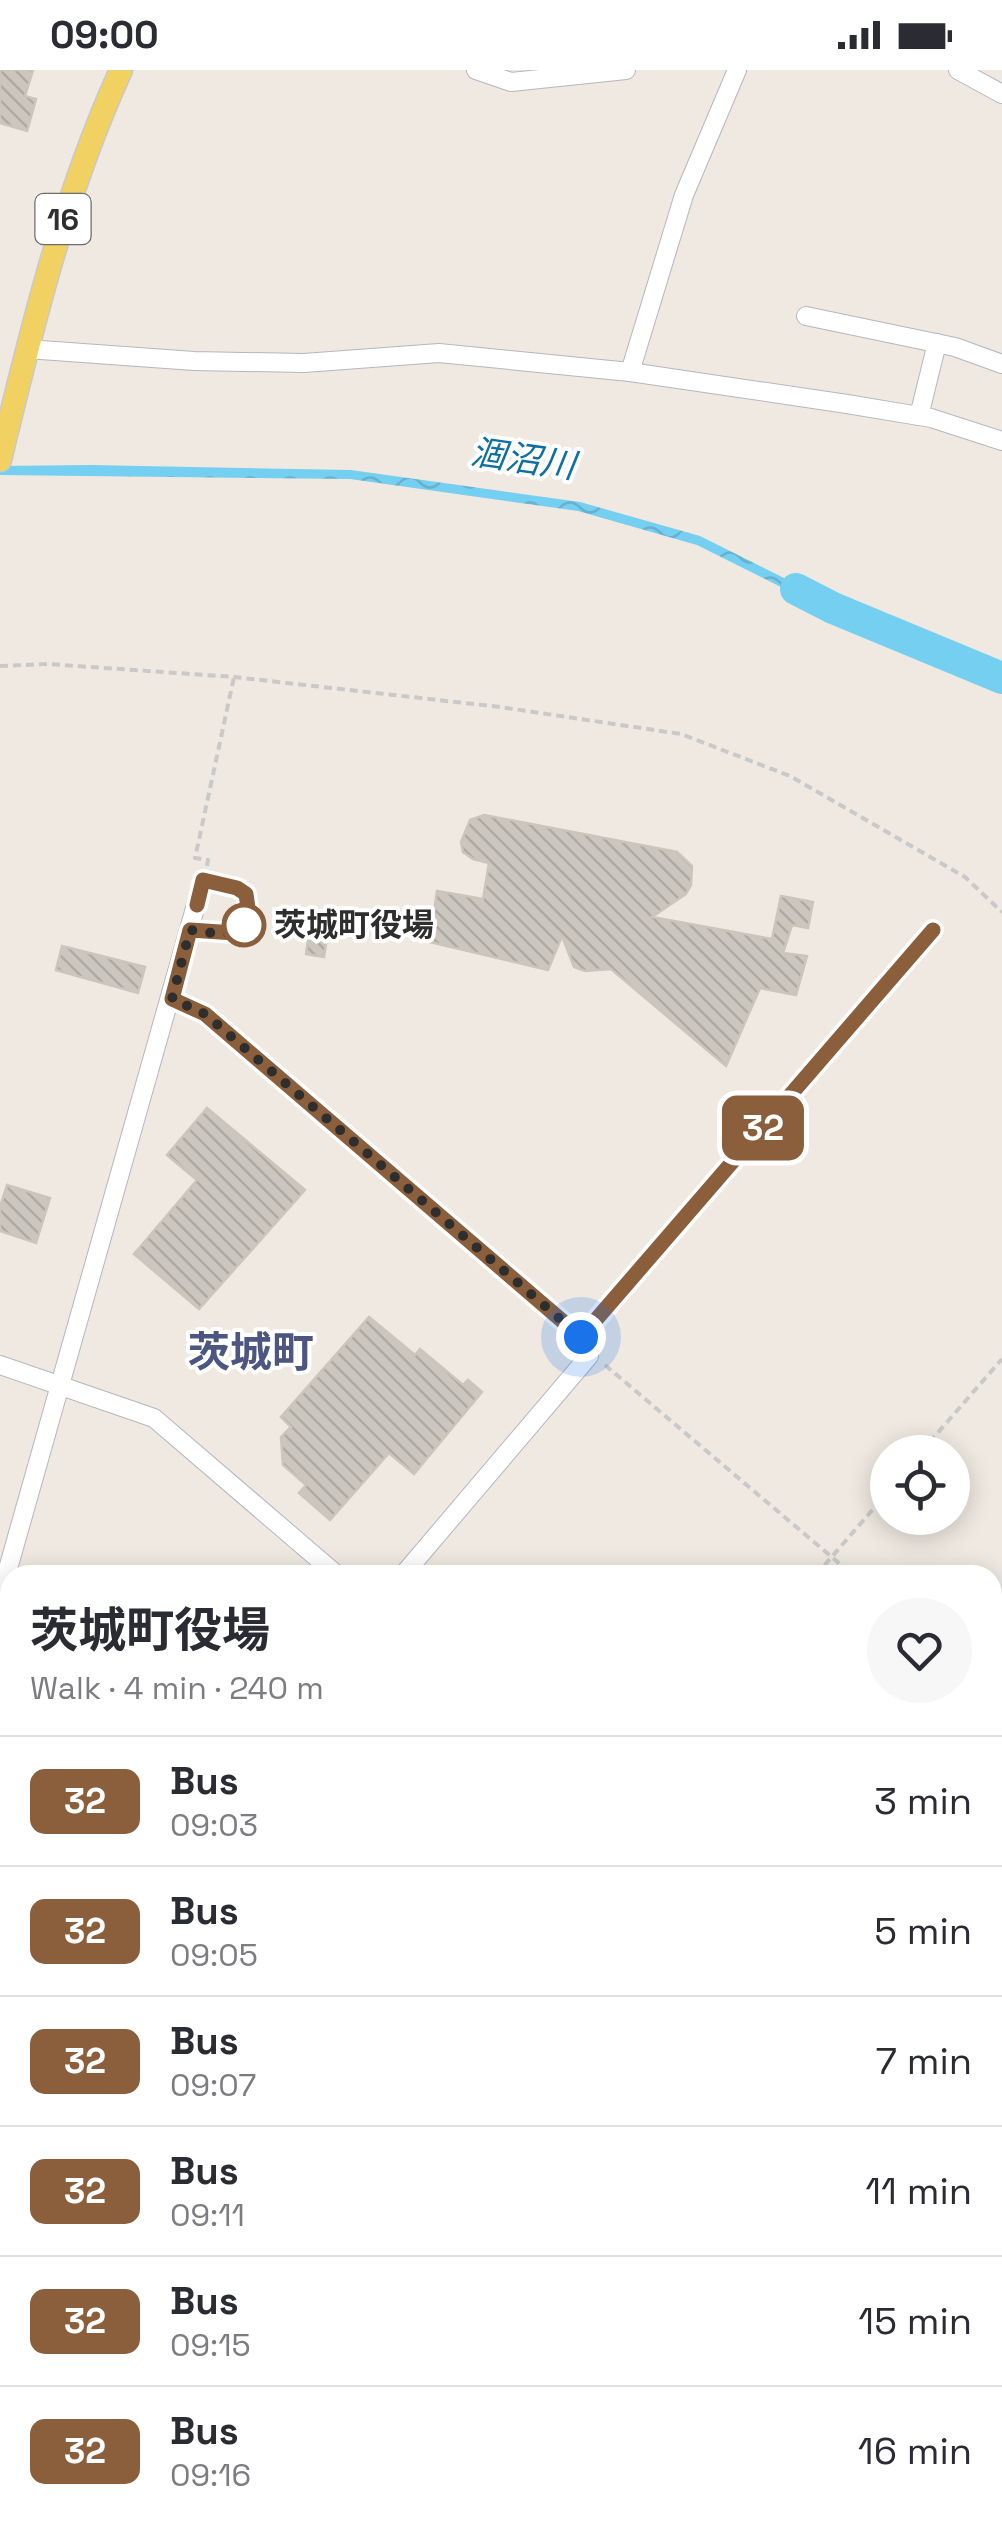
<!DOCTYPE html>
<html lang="en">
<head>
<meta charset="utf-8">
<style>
	:root { --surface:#fff; --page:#f7f7f7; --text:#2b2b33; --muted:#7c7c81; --line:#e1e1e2 }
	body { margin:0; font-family:"Space Grotesk","Noto Sans JP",sans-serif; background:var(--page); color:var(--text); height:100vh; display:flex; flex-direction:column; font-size:38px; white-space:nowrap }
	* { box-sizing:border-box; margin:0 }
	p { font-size:32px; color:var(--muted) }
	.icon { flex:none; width:55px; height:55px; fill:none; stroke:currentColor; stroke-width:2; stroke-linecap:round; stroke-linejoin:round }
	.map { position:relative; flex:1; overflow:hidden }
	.details { position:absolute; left:0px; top:1495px; width:1002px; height:972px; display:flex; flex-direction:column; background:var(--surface); border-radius:30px 30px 0 0; box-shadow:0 5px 25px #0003 }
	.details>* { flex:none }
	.badge { padding:0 20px; border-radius:15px; font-size:35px; line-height:65px }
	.tools { position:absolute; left:870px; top:1365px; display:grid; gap:20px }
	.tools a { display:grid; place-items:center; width:100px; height:100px; border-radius:50%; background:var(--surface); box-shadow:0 5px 25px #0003; font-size:50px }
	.you { position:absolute; width:50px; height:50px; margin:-25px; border:8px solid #fff; border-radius:50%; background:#1a73e8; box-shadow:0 0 0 15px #1a73e833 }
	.map>.badge { position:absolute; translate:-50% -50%; box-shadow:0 0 0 5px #fff }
	.round { display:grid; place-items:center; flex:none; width:105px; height:105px; border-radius:52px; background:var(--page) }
	.overview { display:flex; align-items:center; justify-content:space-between; height:170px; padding:0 30px }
	h1 { font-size:48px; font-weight:700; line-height:75px }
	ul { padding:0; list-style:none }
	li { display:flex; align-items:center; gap:30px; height:130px; padding:0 30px; border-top:2px solid var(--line) }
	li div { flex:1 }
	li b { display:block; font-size:38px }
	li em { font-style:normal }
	li .badge { min-width:110px; font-weight:700; text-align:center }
	.status { display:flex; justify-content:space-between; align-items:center; height:70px; padding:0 50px; background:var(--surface); direction:ltr }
	.status svg { height:28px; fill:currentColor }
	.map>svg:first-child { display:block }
</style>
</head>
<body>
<div class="status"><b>09:00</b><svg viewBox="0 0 49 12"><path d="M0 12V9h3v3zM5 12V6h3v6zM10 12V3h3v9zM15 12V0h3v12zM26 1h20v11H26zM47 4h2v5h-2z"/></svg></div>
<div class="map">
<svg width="1002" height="2467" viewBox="0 0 1002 2467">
	<defs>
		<pattern id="water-waves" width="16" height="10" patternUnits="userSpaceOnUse" patternTransform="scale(2.5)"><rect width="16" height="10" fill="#75cff0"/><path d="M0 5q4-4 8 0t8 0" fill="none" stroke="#66b2ce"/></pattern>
		<pattern id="building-back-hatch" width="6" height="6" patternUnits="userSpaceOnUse" patternTransform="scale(2.5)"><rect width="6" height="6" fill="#cbc7bf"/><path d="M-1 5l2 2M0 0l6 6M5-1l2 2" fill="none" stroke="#afaba4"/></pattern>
	</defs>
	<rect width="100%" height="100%" fill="#efe9e1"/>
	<polygon fill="url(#water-waves)" points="90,395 351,400 580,432 700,466 834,533 831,542 697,475 578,441 350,409 0,405 0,396"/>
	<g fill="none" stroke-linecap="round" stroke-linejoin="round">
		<polyline stroke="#75cff0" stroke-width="32" points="796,519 833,538 1002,608"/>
	</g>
	<g fill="url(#building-back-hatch)" stroke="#cbc5ba" stroke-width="2.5">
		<polygon points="0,0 33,0 25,26 36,29 27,61 0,53"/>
		<polygon points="484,745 677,782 692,796 691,815 686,824 652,847 772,869 781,826 813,832 808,858 792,855 783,883 807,886 796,925 760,918 726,996 611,899 585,901 574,897 562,866 548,900 430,872 437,821 483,829 489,793 473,789 463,782 461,772 470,750"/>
		<polygon points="309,864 327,867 324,887 306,884"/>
		<polygon points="62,876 145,897 138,923 56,900"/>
		<polygon points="207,1038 305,1120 199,1239 134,1184 197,1110 167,1085"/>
		<polygon points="7,1115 50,1128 36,1173 0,1161 0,1137"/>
		<polygon points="369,1247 415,1285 420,1279 463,1315 468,1310 482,1322 414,1404 389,1383 330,1450 299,1423 306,1415 283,1395 281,1367 291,1357 281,1347"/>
	</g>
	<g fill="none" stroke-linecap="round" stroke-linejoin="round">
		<g stroke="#b4b7c1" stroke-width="20">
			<g id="minor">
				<polyline points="476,0 511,12 626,0"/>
				<polyline points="958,0 1002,24"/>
				<polyline points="806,246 955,277 1002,294"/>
				<polyline points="27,279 194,291 304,293 439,283 630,302 847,334 931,348 1002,371"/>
				<polyline points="630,302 684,125 737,0"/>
				<polyline points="919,346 937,273"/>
				<polyline points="172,929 205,944 581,1267 589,1286 403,1505"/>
				<polyline points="581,1267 933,860"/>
				<polyline points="0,1295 154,1348 337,1505"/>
				<path d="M0,1527l203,-717 34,8 9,6c5,17 3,27 -11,39l-44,-3"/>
				<polyline points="0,1684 10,1669"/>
				<polyline points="0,1966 10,1967"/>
				<polyline points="561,2458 579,2467"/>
			</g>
		</g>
		<g stroke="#c9c9c9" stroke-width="25">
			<g id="major">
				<path d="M0,390c32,-133 64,-265 121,-390"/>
				<polyline points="0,1607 10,1614"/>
				<polyline points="917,2458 933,2467"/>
			</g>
		</g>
		<g stroke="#c9c9c9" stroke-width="4" stroke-dasharray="8 5" stroke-linecap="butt">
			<polyline points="0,596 48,594 234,607 500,637 681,664 790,706 965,807 1002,842"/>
			<polyline points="207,796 208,790 195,788 234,607"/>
			<polyline points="605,1295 853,1505"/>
			<polyline points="921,1382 1002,1289"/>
			<polyline points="816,1505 888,1422"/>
			<polyline points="992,1627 1002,1635"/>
			<polyline points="992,1780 1002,1769"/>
			<polyline points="992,2258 1002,2247"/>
			<polyline points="60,2467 64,2458"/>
			<polyline points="376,2467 376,2458"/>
		</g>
		<use href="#minor" stroke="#fff" stroke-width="18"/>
		<use href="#major" stroke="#f2d163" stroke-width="22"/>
	</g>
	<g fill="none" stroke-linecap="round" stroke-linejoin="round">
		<g stroke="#fff" stroke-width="22">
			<polyline id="line" points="197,835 203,810 237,818 246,824 249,845 235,863 190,860 172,929 205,944 581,1267 933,860"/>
		</g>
		<use href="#line" stroke="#8b5e3c" stroke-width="15"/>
		<path stroke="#2e2e2e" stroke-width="10" stroke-dasharray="0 18" d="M244,855c-16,14 -34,7 -54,5l-18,69 33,15 376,323"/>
	</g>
	<circle fill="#fff" stroke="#8b5e3c" stroke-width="5" cx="244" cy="855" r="20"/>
	<g text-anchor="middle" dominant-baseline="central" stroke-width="8" stroke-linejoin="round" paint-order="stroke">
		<rect fill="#fff" stroke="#6d6d6d" stroke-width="2.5" x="35.5" y="124" width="55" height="50" rx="8"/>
		<g font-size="30" font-weight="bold" fill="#2e2e2e">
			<text x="63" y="149">16</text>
		</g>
		<g font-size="32" font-weight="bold" fill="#2e2e2e" stroke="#fff" text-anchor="start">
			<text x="274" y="855">茨城町役場</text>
		</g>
		<g font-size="35" font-style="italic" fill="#0d6fa3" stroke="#fff">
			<text transform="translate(523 389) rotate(8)">涸沼川</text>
		</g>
		<g font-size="42" font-weight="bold" fill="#4d5680" stroke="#fff">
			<text x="251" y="1282">茨城町</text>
		</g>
	</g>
</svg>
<div class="tools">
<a><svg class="icon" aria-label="locate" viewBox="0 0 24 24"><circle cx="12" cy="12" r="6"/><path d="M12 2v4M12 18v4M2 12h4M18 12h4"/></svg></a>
</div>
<div class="you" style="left:581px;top:1267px"></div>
<b class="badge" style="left:763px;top:1058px;background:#8b5e3c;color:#fff">32</b>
<section class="details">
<div class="overview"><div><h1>茨城町役場</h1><p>Walk · 4 min · 240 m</p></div><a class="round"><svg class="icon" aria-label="heart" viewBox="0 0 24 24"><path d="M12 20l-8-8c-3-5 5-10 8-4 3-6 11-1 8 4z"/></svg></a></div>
<ul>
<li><span class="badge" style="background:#8b5e3c;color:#fff">32</span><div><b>Bus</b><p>09:03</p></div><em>3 min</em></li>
<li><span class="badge" style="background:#8b5e3c;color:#fff">32</span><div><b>Bus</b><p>09:05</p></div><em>5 min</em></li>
<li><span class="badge" style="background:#8b5e3c;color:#fff">32</span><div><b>Bus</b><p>09:07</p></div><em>7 min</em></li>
<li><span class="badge" style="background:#8b5e3c;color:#fff">32</span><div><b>Bus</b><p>09:11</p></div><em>11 min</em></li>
<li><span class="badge" style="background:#8b5e3c;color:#fff">32</span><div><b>Bus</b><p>09:15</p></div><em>15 min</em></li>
<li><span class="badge" style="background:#8b5e3c;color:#fff">32</span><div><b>Bus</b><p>09:16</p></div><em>16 min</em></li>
</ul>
</section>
</div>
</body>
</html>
